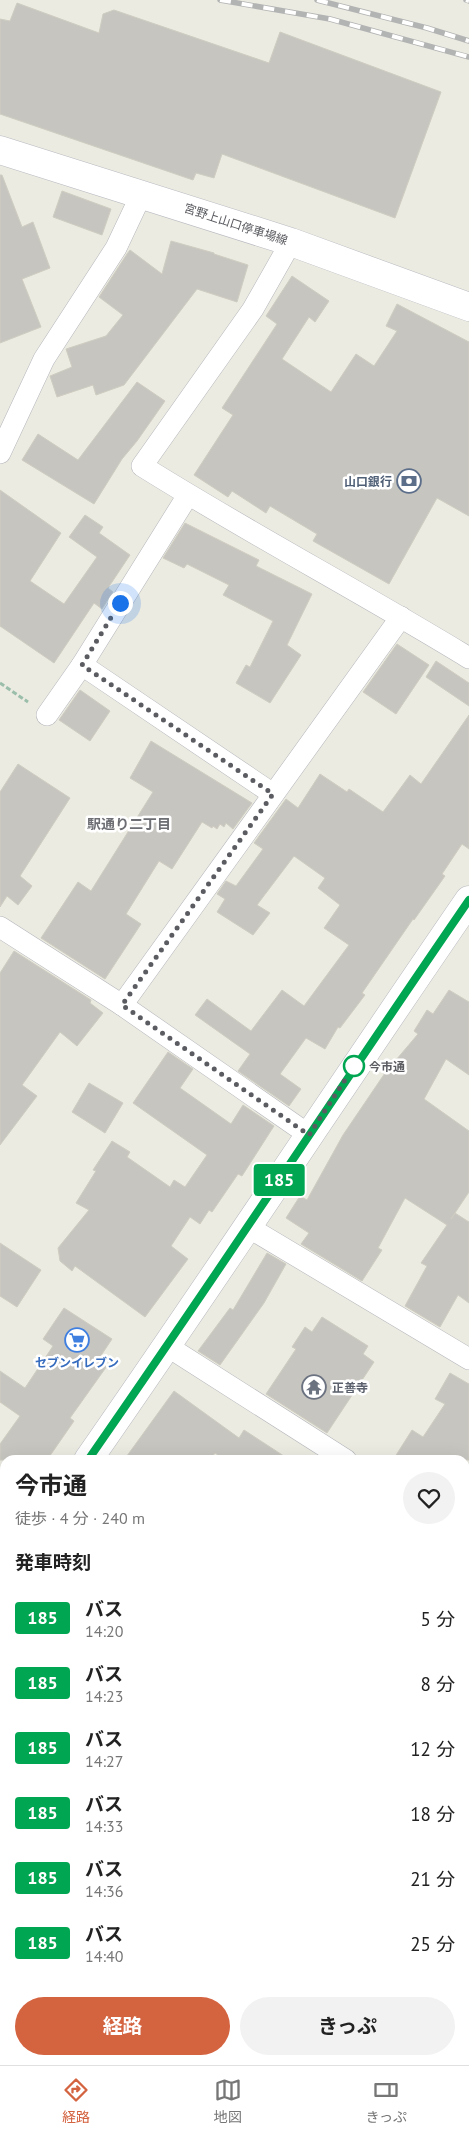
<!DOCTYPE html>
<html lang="ja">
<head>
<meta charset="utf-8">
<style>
	:root { --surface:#fff; --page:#f2f2f2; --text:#222; --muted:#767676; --line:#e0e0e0; --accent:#d46340 }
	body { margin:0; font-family:"PT Sans","Noto Sans JP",sans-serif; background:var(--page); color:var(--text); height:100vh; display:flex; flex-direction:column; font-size:19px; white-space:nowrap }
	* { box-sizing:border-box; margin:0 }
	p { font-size:16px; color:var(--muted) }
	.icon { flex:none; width:28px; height:28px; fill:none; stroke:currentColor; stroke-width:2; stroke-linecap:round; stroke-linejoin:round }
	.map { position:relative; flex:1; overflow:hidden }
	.panel { position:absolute; left:0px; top:1455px; width:470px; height:610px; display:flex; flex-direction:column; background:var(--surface); border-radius:15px 15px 0 0; box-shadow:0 5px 20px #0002 }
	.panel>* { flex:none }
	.badge { padding:0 10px; border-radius:4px; font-size:18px; line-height:32px }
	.you { position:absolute; width:25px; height:25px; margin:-12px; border:4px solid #fff; border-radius:50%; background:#1a73e8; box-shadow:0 0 0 8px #1a73e833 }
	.map>.badge { position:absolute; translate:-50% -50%; box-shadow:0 0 0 2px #fff }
	h2 { padding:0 15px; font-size:19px; line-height:45px }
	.round { display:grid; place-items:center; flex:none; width:52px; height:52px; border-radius:26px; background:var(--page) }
	.overview { display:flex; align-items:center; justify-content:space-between; height:85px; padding:0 15px }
	h1 { font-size:24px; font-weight:700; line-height:38px }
	.action { display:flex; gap:10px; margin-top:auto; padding:10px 15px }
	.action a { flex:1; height:58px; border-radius:30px; background:var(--accent); color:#fff; font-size:20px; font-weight:700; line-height:58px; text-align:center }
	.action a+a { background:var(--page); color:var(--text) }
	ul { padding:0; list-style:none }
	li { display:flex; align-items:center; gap:15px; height:65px; padding:0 15px }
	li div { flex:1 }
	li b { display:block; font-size:19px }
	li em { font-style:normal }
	li .badge { min-width:55px; font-weight:700; text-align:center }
	.dock { display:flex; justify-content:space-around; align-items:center; height:70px; border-top:1px solid var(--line); background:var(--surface); font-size:14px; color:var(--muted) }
	.dock a { display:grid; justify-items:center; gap:2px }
	.dock .selected { color:var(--accent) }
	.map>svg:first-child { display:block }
</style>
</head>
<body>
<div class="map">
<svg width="469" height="2065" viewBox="0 0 469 2065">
	<rect width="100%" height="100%" fill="#ebebe2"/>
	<g fill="#c7c5bf" stroke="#cfcdc1">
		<polygon points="17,3 99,33 103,14 114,10 269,63 280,32 441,92 395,218 222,154 214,178 196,173 193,180 0,114 0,19 10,21"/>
		<polygon points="0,175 2,175 22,227 33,222 50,268 22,279 41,327 0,343"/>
		<polygon points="62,191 111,209 102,235 53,217"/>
		<polygon points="171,241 214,253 214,254 248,265 237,302 197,289 124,385 96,395 93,385 57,397 50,376 72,367 66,349 106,336 123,315 99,297 127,254 130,250 162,274"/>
		<polygon points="292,276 329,301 315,322 309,317 282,359 331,392 356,354 374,366 397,331 386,326 397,304 469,342 469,516 437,498 389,584 313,541 317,534 270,506 266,513 232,491 228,497 194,475 233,415 222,408 277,324 266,316"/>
		<polygon points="137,382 165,401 137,441 122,459 94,504 22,460 38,434 78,460"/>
		<polygon points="0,490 61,533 30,581 64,604 97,557 69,537 85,515 103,527 99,533 130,555 108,588 113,592 102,609 94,603 54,663 0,626"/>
		<polygon points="185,523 259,560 256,566 312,594 287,645 301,655 270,703 236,683 246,665 250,667 273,621 223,595 229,585 187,564 184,568 163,558"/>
		<polygon points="397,644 429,665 396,714 363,692"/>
		<polygon points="436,661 469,683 469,706 426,677"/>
		<polygon points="80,690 110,711 90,741 59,720"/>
		<polygon points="469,715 469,849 462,844 442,874 445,876 414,920 413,919 362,993 365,995 340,1028 338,1027 325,1049 306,1038 280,1074 301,1089 289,1106 238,1071 250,1054 195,1015 207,999 251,1031 282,990 304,1006 349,945 324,928 340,905 318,888 325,878 294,856 257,905 270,913 253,935 217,912 225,899 217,894 226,881 236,886 263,849 254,843 286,799 298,808 320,774 347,792 349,789 383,812 410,775 421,784"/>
		<polygon points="151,741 252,803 233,829 226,823 224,827 220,824 217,829 213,826 212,828 202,822 172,869 159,861 126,914 141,924 105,979 41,938 78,882 91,891 153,792 130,778"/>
		<polygon points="18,764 70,798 20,876 32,886 18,905 7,896 0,907 0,792"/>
		<polygon points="14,951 91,1000 90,1003 103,1013 77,1046 60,1032 22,1085 37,1096 0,1145 0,973"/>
		<polygon points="449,990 469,1002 469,1075 446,1059 424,1099 469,1131 469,1192 451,1219 455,1213 469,1222 469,1303 458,1295 440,1327 405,1306 427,1266 421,1263 447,1225 405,1198 378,1248 382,1250 362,1281 301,1244 309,1233 286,1218 300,1196 307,1200 343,1135 385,1073 418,1034 414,1031 427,1010 433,1014"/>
		<polygon points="168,1052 193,1069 180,1088 231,1124 243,1105 274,1126 242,1176 238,1174 212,1212 209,1210 200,1224 190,1217 171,1246 188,1259 145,1317 75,1266 72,1271 60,1261 58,1248 89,1210 76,1203 96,1171 93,1170 112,1141 130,1152 127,1157 170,1187 174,1180 185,1187 207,1155 133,1103"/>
		<polygon points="89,1083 123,1103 105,1133 72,1112"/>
		<polygon points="0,1243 41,1270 17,1307 0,1296"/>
		<polygon points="267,1253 286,1264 264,1303 220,1365 198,1351 230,1308 233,1310"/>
		<polygon points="64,1308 112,1339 98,1360 107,1366 70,1418 74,1421 47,1460 0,1460 0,1444 20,1416 0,1402 0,1371 25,1388 53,1346 43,1339"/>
		<polygon points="322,1317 368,1346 363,1354 374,1362 327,1433 266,1394 296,1349 292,1347 305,1327 312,1332"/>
		<polygon points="450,1373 469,1384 469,1460 393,1460 412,1430 423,1437 445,1404 435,1399"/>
		<polygon points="174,1391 239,1438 244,1430 290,1460 225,1460 215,1453 210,1460 124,1460"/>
	</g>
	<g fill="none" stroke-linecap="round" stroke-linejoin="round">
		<g stroke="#c7c7c2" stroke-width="21" stroke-dasharray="21 11" stroke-linecap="butt">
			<polyline points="0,1949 5,1950"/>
			<polyline points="402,2060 416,2065"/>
		</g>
		<g stroke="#b5b6bb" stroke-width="22">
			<g id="street">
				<path d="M291,242l-38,67 -111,157c107,67 219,126 327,192"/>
				<polyline points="0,453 44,359 116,248 142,193"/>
				<polyline points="82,665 273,794"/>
				<polyline points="47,715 82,665 188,495"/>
				<polyline points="0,927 122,1005 309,1135"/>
				<polyline points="122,1005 401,617"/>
				<polyline points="248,1227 469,1359"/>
				<polyline points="167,1346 346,1460"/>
				<polyline points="465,1536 469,1539"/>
				<polyline points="465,1841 469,1843"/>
			</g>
		</g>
		<g stroke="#b8b9bf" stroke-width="29">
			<g id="secondary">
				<polyline points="0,150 291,242 469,307"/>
				<path d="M88,1460c129,-185 253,-374 381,-560"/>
				<polyline points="0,1586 5,1579"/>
			</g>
		</g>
		<g stroke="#9abeaa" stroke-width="3" stroke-dasharray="5 2.5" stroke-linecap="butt">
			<polyline points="0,683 28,702"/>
			<polyline points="465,1919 469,1912"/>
			<polyline points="38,2065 40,2060"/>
		</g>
		<use href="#street" stroke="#fff" stroke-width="21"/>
		<use href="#secondary" stroke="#fff" stroke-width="28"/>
		<g stroke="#b2b3b3" stroke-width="5.5">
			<g id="rail">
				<polyline points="220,0 330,19 469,57"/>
				<polyline points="317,0 427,28 469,41"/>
				<polyline points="466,0 469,1"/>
			</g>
		</g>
		<use href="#rail" stroke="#fff" stroke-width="4" stroke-dasharray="11" stroke-linecap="butt"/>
	</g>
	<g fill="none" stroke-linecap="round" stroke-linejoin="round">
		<g stroke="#fff" stroke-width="11">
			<path id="line" d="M88,1460c129,-185 253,-374 381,-560"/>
		</g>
		<use href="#line" stroke="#00a651" stroke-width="8"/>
		<polyline stroke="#5b5c61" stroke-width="5" stroke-dasharray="0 9" points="120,603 82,665 273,794 122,1005 309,1135 354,1066"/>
	</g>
	<defs>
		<g id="bank-ring" transform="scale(1.25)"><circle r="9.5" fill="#fff" stroke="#5c6f8a" stroke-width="1.5"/><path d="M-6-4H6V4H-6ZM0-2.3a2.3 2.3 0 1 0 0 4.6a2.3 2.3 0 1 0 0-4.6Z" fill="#5c6f8a"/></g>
		<g id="supermarket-ring" transform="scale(1.25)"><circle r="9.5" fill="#fff" stroke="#3f7fe0" stroke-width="1.5"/><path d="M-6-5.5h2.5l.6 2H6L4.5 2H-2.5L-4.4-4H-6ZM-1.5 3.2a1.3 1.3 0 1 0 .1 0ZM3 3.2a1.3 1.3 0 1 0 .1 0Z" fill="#3f7fe0"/></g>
		<g id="temple-ring" transform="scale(1.25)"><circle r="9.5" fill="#fff" stroke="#6b7280" stroke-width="1.5"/><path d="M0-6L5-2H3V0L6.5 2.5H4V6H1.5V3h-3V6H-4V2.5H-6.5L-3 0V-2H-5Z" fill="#6b7280"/></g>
	</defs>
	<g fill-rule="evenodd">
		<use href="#bank-ring" x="409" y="481"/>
		<use href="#supermarket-ring" x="77" y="1340"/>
		<use href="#temple-ring" x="314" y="1387"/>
	</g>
	<circle fill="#fff" stroke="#00a651" stroke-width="2.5" cx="354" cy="1066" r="10"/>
	<g text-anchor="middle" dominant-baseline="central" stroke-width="5" stroke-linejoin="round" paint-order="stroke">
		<g font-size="12" fill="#5b5c61" stroke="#fff">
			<text transform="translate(236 224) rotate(18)">宮野上山口停車場線</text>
		</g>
		<g font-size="12" font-weight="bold" fill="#4e5e75" stroke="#fff" text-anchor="end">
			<text x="392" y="481">山口銀行</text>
		</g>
		<g font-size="12" font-weight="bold" fill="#5b5c61" stroke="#fff" text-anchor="start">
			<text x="369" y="1066">今市通</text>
		</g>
		<g font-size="12" font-weight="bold" fill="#366cbe" stroke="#fff">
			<text x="77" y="1362">セブンイレブン</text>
		</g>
		<g font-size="12" font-weight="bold" fill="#5b616d" stroke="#fff" text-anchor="start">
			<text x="332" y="1387">正善寺</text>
		</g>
		<g font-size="14" font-weight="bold" fill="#6c6e73" stroke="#fff">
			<text x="129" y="824">駅通り二丁目</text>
		</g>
	</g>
</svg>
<div class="you" style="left:120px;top:603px"></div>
<b class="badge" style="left:279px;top:1180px;background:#00a651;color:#fff">185</b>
<section class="panel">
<div class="overview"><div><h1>今市通</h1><p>徒歩 · 4 分 · 240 m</p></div><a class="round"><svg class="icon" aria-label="heart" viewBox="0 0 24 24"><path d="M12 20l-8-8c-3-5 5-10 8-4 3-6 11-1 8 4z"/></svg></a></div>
<h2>発車時刻</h2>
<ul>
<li><span class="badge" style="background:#00a651;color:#fff">185</span><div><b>バス</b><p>14:20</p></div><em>5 分</em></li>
<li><span class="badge" style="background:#00a651;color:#fff">185</span><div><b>バス</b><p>14:23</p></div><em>8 分</em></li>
<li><span class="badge" style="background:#00a651;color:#fff">185</span><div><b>バス</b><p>14:27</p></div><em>12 分</em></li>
<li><span class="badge" style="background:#00a651;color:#fff">185</span><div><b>バス</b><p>14:33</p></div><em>18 分</em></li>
<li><span class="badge" style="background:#00a651;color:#fff">185</span><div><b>バス</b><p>14:36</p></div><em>21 分</em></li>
<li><span class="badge" style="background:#00a651;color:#fff">185</span><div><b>バス</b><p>14:40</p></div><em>25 分</em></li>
</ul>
<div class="action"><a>経路</a><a>きっぷ</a></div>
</section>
</div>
<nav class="dock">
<a class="selected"><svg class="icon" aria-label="directions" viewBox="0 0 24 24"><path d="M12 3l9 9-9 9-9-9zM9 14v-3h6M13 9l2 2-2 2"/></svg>経路</a>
<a><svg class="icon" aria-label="map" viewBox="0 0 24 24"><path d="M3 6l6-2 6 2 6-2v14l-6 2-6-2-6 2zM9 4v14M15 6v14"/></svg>地図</a>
<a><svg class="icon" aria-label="tickets" viewBox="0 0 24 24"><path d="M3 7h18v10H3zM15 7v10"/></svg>きっぷ</a>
</nav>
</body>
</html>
